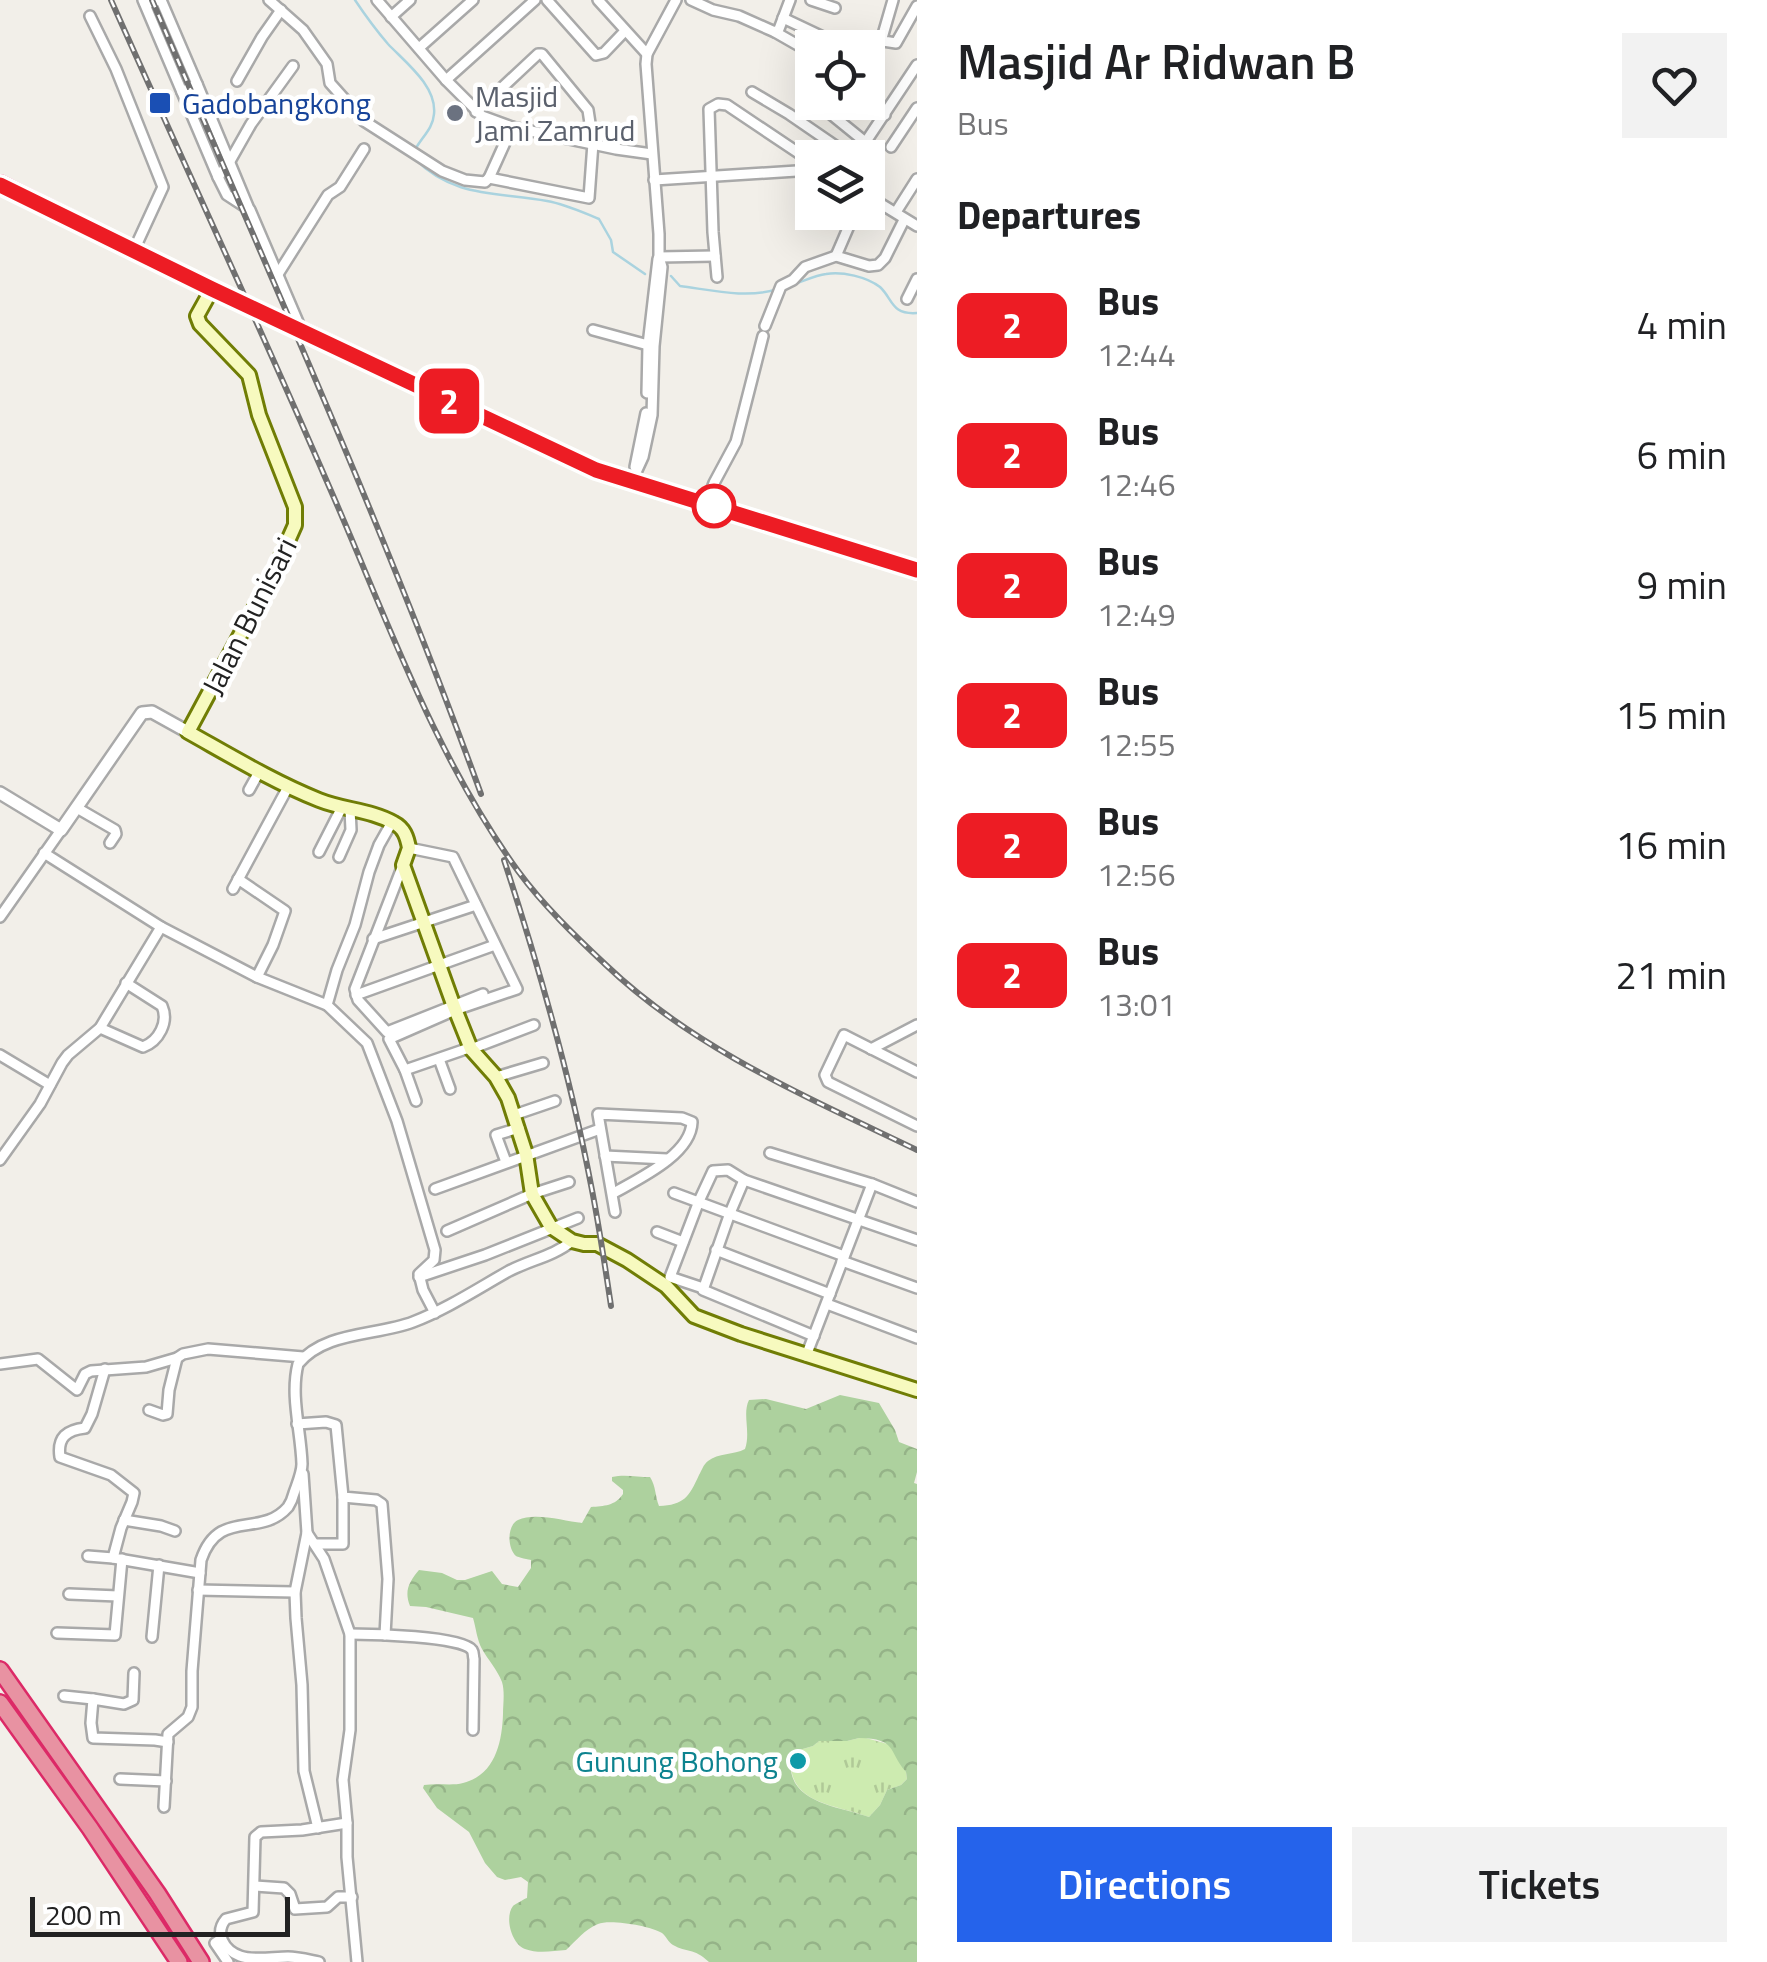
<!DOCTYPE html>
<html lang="en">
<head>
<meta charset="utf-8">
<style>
	:root { --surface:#fff; --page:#f2f2f2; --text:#202124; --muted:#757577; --accent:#2563eb }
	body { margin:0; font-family:"Titillium Web",sans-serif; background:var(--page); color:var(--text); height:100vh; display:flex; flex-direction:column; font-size:38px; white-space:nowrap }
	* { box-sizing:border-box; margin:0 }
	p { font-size:32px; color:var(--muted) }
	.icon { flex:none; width:55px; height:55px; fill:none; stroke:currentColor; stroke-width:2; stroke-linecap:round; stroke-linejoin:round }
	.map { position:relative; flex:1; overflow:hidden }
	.drawer { display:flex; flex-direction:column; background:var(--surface); width:850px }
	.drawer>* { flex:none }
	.badge { padding:0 20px; border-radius:15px; font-size:35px; line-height:65px }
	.fabs { position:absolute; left:795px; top:30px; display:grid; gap:20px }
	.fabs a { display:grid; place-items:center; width:90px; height:90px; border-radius:0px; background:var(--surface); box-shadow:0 10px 40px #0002; font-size:50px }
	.scale { position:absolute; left:30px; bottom:25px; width:260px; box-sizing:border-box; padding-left:10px; border:5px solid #222; border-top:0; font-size:28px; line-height:35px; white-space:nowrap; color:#222; -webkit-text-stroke:8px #fff; paint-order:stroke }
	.map>.badge { position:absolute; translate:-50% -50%; box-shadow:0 0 0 5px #fff }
	h2 { padding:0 40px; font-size:38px; line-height:90px }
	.round { display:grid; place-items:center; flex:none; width:105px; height:105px; border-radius:0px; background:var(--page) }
	.overview { display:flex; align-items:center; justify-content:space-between; height:170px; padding:0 40px }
	h1 { font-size:48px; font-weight:600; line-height:75px }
	.cta { display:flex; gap:20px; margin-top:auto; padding:20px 40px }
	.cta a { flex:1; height:115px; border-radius:0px; background:var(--accent); color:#fff; font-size:40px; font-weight:600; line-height:115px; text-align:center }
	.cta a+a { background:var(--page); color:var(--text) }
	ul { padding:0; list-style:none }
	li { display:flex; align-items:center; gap:30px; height:130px; padding:0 40px }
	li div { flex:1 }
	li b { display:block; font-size:38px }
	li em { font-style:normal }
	li .badge { min-width:110px; font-weight:700; text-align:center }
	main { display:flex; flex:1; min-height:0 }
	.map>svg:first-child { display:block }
</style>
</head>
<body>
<main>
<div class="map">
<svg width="917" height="1962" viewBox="0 0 917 1962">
	<defs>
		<pattern id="grass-tufts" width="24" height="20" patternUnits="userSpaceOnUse" patternTransform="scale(2.5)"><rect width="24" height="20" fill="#cdebb0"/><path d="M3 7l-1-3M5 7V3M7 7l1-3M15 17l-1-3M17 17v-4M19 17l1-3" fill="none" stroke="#b0c997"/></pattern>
		<pattern id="forest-crowns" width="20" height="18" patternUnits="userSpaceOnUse" patternTransform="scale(2.5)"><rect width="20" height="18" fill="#add19e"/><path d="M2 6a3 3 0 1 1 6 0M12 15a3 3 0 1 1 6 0" fill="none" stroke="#95b388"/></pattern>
	</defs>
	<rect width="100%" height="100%" fill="#f2efe9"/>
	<path fill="url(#grass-tufts)" d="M859,1738h7l25,7 15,27 1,7 -6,6 -14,5 -7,15 -11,12c-35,-13 -86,-13 -77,-65l21,-6 6,-5h28z"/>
	<path fill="url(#forest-crowns)" fill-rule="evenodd" d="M840,1395l39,8 16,27 4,12 18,7v23l-3,11 3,1v478h-208c-16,-15 -22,-9 -36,-17 -5,-3 -7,-9 -11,-12 -12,-7 -52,-14 -64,-9 -13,5 -22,17 -32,26 -13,1 -28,4 -41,-1 -13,-5 -21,-31 -12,-43 1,-1 13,-8 14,-8l1,-16 -7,-5 -16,3 -8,-3 -12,-14 -16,-31 -32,-24 -14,-20 1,-3c13,-2 29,1 39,-2 32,-8 39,-40 40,-69 0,-10 2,-22 -1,-32 -5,-13 -14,-22 -20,-33 -5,-9 -6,-21 -9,-31l-47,-11 -16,-1c-6,-15 -1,-24 9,-36l23,3 15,7h8l27,-9 10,13 16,3 13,-19v-8c-1,0 -14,-3 -15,-4 -9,-8 -9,-31 2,-36 17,-8 46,1 64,3l9,-16c13,-1 24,-1 32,-13v-4l-11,-9v-4c12,-3 26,0 38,0 6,9 5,19 9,29 25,-1 30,-9 40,-31 3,-5 4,-10 9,-14 10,-8 26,-6 37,-12 6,-17 -3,-35 4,-49l17,-1 40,10zM859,1738c39,1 28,12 47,34l1,7 -6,6 -14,5 -7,15 -11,12c-34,-12 -88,-14 -77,-65l21,-6 6,-5h28z"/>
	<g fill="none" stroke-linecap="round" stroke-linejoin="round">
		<g stroke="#aad3df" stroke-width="2.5">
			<path d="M355,0c10,15 21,30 33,44 17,18 49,42 46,70 -1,14 -11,22 -18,34"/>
			<path d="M415,159c38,39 83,33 132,42 18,3 35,11 52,18l12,21 2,12 32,22"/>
			<path d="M671,276l9,10c31,4 67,13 98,3"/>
			<path d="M795,284c9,-3 21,-9 31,-10 16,-3 41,3 54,13 13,12 11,28 37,26"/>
		</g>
		<g stroke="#a9a9a9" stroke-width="14">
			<g id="minor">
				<polyline points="143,0 218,177 227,195 250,210 301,329"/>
				<polyline points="269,0 303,30 327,64 330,83 364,121 442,171 465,180 485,182 489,178 589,198 593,143 588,110 542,54 538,54 476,112"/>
				<polyline points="377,0 446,80 482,116 512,127 616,149 652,154"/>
				<polyline points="547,0 596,55 604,53 625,31"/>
				<polyline points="598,0 647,54"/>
				<polyline points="691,0 713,10 739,16 775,32 779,29 790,0"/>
				<polyline points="811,0 835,8"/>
				<polyline points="893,0 882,38 883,41 896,43 917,6"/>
				<polyline points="145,4 161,0 197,84"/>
				<polyline points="90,16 116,69 163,187 134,250"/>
				<polyline points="391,17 410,0"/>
				<polyline points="783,18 840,45"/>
				<polyline points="775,32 810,52 805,59 812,63"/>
				<polyline points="419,48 473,0"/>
				<polyline points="446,80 535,0"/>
				<polyline points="237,81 262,37 281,10"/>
				<polyline points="182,92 197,84 249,209"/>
				<polyline points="752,92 789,114 853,158"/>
				<polyline points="816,102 864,141"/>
				<polyline points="868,102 885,115"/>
				<polyline points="891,147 917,108"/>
				<polyline points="855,158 917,65"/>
				<polyline points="218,177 230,161 251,124 293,66"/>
				<polyline points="489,178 512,127"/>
				<polyline points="654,180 812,170"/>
				<polyline points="868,196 917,226"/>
				<polyline points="896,212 917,179"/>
				<polyline points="836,256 855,212"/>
				<polyline points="659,257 715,256"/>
				<polyline points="278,274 328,195 340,187 364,149"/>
				<polyline points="717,277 713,232 709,109 718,104 727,105 812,162"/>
				<polyline points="907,299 917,279"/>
				<polyline points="765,326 781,286 793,280 805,267 836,256 869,266 878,265 885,258 904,220"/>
				<polyline points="593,330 648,345"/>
				<polyline points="647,393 648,345 658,259"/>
				<polyline points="635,467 646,413"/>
				<polyline points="632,481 643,457 652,415 654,346 662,267 659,257 659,234 646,64 647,54 676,0"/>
				<polyline points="706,504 714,483 736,442 763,336"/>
				<polyline points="249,790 259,772"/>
				<polyline points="77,808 115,830 116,834 110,843"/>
				<polyline points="409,848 453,857 517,989 455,1010 389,1039 405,1070 416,1101"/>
				<polyline points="319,852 342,807"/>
				<polyline points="44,853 161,927 257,977 327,1005 367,1043 397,1121 435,1250 434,1260 419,1274 423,1290 435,1313"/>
				<polyline points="339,857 351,830 350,809"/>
				<polyline points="403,865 355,989 358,1000 387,1032 483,994"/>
				<polyline points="238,879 285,911 273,945 257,977"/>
				<polyline points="233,889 288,787"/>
				<polyline points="0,917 61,830"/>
				<polyline points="373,939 476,905"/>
				<polyline points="356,995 495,945"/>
				<polyline points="327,1005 337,970 355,925 369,872 379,845 392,822"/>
				<path d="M100,1028l43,19c16,-6 26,-25 19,-41l-36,-23"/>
				<polyline points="871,1049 917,1025"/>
				<polyline points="0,1055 50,1085"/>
				<polyline points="439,1059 450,1089"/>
				<polyline points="405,1070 466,1049 471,1049 534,1025"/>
				<polyline points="917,1072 844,1035 825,1075 828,1082 917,1126"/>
				<polyline points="496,1077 543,1063"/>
				<polyline points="514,1115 555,1101"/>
				<polyline points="770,1153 872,1184 917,1202"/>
				<polyline points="605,1156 667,1159"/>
				<polyline points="0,1160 40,1104 62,1063 68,1055 100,1028 161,927"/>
				<polyline points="506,1162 496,1135 519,1128"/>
				<polyline points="435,1189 600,1129"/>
				<polyline points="674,1193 844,1256"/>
				<path d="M612,1194c26,-15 79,-39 80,-72l-10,-4 -84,-4 17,98"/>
				<polyline points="447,1231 532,1194 569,1182"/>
				<polyline points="657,1232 683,1242"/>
				<polyline points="716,1250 830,1294"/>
				<polyline points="842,1261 917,1288"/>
				<polyline points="419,1277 485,1255 578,1218"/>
				<polyline points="703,1288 670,1277 699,1201 713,1171 728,1170 744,1180"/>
				<polyline points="827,1304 917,1338"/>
				<polyline points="814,1336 703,1290 730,1213 744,1180 917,1240"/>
				<polyline points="806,1356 872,1184"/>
				<polyline points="0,1364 38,1359 77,1390 85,1374 91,1371 146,1367 177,1358 183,1354 208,1349 303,1357"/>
				<path d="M105,1369l-13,45 -7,14c-18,2 -28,9 -25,29l51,18 23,18 -2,9 -11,26 -8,30 87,15"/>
				<polyline points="149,1410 163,1415 167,1414 169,1390 177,1358"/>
				<polyline points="297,1424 326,1422 336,1425 343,1497 376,1500 382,1504 388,1579 385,1635"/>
				<polyline points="303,1474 307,1533 295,1592 296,1618 302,1685 304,1771 318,1828"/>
				<polyline points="124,1520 161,1526 175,1531"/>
				<polyline points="307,1533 324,1559 350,1634 350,1730 343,1780 347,1823 347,1857 357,1962"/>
				<polyline points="316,1544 343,1544 343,1497"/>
				<polyline points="88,1556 113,1558"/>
				<polyline points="198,1590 295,1592"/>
				<polyline points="69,1594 118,1596"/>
				<polyline points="57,1633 115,1635 122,1559"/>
				<path d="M350,1634c20,0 112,2 122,16 2,3 1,6 2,9l-1,71"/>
				<polyline points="152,1637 159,1565"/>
				<polyline points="134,1673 133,1700 124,1704 93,1699 91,1723 93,1738 155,1740 168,1742"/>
				<polyline points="64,1696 93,1699"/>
				<polyline points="120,1779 166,1781"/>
				<path d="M164,1807l4,-73 20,-17 4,-10v-36l9,-111c18,-53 59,-21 87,-53 2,-3 5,-10 6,-14 3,-9 8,-20 8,-29 -1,-33 -12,-68 -4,-100 27,-33 78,-28 115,-42 34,-13 64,-33 96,-51 21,-11 45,-15 63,-30"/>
				<polyline points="255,1886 284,1888 290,1894 295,1909 327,1907 338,1897 352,1897"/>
				<polyline points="221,1939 215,1943 228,1962"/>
				<path d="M319,1962c-10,-2 -21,-5 -31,-5 -15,0 -35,4 -48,-1 -16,-6 -26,-23 -14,-37l27,-7 2,-75 6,-5 41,-2 45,-7"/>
			</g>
		</g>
		<g stroke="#a9a9a9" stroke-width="16">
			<polyline id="tertiary" points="0,793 61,830 142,713 152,712 188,732"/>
		</g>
		<g stroke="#707d05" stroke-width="18">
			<path id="secondary" d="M212,289l-15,27 3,8 49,51 10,40 36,92v18l-20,45 -87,162c43,24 86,50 131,68 25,10 52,10 75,23 10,5 13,14 15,25l-6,17 50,139 18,45 25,28 12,21 18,56 6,40 19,33 21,14 12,3h13l30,16 39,26 28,30 47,18 176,56"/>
		</g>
		<g stroke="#dc2a67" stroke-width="20">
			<g id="trunk">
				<polyline points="0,184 217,292"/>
				<polyline points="279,320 596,470 917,570"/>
			</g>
		</g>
		<g stroke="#dc2a67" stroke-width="20">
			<g id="motorway">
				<polyline points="0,1670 157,1893 201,1962"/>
				<polyline points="0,1703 90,1828 179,1962"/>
			</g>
		</g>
		<use href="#minor" stroke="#fff" stroke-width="9"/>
		<use href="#tertiary" stroke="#fff" stroke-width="11"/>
		<use href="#secondary" stroke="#f7fabf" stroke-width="12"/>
		<use href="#trunk" stroke="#f2b4a3" stroke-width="15"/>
		<use href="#motorway" stroke="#e892a2" stroke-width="15"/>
		<g stroke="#707070" stroke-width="6">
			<g id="rail">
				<path d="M111,0c72,162 147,322 217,484 58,132 105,269 190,387 25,34 57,65 88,94 88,84 203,133 311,185"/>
				<path d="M152,0c112,263 232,526 329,794"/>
				<path d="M504,860c35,107 66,215 87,325 8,40 14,81 20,121"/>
			</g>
		</g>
		<use href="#rail" stroke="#fff" stroke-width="2.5" stroke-dasharray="8" stroke-linecap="butt"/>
		<g stroke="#dc2a67" stroke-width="20" stroke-linecap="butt">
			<polyline id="trunk-bridge" points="217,292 279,320"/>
		</g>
		<use href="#trunk-bridge" stroke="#f2b4a3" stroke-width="15"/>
	</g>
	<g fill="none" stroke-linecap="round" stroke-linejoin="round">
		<g stroke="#fff" stroke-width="22">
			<polyline id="line" points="0,185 212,289 596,470 917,570"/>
		</g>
		<use href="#line" stroke="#ed1c24" stroke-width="15"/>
	</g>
	<rect fill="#1a4fb4" stroke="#fff" stroke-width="4" x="148" y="91" width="24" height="24" rx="5"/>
	<circle fill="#6b7280" stroke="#fff" stroke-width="4" cx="455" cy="113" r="10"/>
	<circle fill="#fff" stroke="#ed1c24" stroke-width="5" cx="714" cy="506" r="20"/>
	<circle fill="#0f9aa8" stroke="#fff" stroke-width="4" cx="798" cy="1761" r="10"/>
	<g text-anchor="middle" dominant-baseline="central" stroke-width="9" stroke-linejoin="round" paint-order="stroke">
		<g font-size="30" fill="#5b616d" stroke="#fff" text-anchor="start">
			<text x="475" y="96">Masjid<tspan x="475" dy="34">Jami Zamrud</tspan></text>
		</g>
		<g font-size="30" fill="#164399" stroke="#fff" text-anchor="start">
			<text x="182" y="103">Gadobangkong</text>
		</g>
		<g font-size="30" fill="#222" stroke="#fff">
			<text transform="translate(249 616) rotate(-63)">Jalan Bunisari</text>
		</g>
		<g font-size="30" fill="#0d838f" stroke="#fff" text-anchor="end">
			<text x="778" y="1761">Gunung Bohong</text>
		</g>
	</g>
</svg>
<div class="fabs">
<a><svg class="icon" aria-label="locate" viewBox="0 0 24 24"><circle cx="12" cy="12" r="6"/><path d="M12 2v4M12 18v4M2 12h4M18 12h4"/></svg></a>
<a><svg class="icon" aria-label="layers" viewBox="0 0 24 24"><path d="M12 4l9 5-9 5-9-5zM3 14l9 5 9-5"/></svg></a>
</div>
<div class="scale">200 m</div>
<b class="badge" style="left:449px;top:401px;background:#ed1c24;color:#fff">2</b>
</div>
<section class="drawer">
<div class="overview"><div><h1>Masjid Ar Ridwan B</h1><p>Bus</p></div><a class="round"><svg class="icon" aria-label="heart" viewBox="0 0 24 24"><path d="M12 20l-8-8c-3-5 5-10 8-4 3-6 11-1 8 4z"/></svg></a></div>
<h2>Departures</h2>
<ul>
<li><span class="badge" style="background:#ed1c24;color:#fff">2</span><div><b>Bus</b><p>12:44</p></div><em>4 min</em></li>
<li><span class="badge" style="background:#ed1c24;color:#fff">2</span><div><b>Bus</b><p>12:46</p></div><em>6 min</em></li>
<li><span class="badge" style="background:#ed1c24;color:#fff">2</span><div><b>Bus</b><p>12:49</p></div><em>9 min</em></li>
<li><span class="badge" style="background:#ed1c24;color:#fff">2</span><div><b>Bus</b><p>12:55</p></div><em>15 min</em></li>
<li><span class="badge" style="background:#ed1c24;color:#fff">2</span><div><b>Bus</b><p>12:56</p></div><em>16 min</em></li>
<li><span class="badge" style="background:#ed1c24;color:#fff">2</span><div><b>Bus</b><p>13:01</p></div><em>21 min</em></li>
</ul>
<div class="cta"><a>Directions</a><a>Tickets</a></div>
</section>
</main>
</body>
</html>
